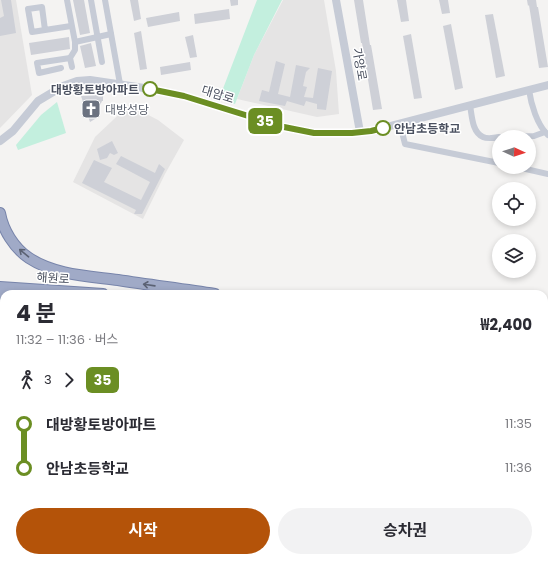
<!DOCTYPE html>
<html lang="ko">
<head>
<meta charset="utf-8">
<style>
	:root { --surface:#fff; --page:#f2f2f3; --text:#2b2b33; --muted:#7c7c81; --accent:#b45309 }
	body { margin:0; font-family:Poppins,"Noto Sans KR",sans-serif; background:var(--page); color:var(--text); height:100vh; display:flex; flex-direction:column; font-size:15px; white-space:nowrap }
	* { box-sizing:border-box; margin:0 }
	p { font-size:13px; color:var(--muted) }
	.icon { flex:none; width:22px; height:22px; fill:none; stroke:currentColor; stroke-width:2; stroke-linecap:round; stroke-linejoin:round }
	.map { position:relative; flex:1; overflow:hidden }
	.panel { position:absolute; left:0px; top:290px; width:548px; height:272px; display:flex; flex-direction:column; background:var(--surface); border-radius:12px 12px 0 0; box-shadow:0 2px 6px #0003 }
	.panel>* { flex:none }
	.badge { padding:0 8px; border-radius:6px; font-size:14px; line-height:26px }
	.needle { width:26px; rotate:93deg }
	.buttons { position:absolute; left:492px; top:130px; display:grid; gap:8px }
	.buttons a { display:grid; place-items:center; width:44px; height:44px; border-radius:50%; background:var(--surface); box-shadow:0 2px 6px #0003; font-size:20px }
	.map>.badge { position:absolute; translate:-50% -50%; box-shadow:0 0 0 2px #fff }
	.legs { display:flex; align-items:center; gap:6px; height:44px; padding:0 16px; font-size:13px }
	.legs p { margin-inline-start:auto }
	.overview { display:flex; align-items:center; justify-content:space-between; height:68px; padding:0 16px }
	h1 { font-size:22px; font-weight:700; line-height:30px }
	.primary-button { display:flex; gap:8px; margin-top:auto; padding:8px 16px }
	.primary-button a { flex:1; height:46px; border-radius:24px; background:var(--accent); color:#fff; font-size:16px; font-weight:700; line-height:46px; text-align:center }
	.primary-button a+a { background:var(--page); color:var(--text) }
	ul { padding:0 16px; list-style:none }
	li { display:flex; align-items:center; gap:14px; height:44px; font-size:15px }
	li i { display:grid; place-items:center; width:6px; height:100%; margin:0 5px; background:currentColor }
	li i::after { content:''; width:10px; height:10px; margin:-5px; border:3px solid; border-radius:50%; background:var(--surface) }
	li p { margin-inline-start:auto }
	li:first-child i { background:linear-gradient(#0000 50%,currentColor 0) }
	li:last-child i { background:linear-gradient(currentColor 50%,#0000 0) }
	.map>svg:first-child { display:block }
</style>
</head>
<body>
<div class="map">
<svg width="548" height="562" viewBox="0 0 548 562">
	<rect width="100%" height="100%" fill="#f4f3f2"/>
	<g fill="#e5e4e4">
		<polygon points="0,0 16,0 32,95 0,128"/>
		<polygon points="283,0 324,0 336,71 339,114 317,117 237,99 254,55"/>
		<polygon points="129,105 158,120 184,140 165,174 143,219 73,182 95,137"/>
	</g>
	<g fill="#c3efde">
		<polygon points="257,0 282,0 254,55 235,104 219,99"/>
		<polygon points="57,102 66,133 18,150 16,145 41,115"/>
		<polygon points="544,363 548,364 548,562 0,562 0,527 4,525 4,558 544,558"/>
	</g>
	<g fill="#ced0d7">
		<polygon points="1,0 11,0 16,33 0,36 0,18 4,16"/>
		<polygon points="73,0 84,0 90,33 80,35"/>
		<polygon points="130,0 138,0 141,19 134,21"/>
		<polygon points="230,0 238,0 238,5 231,6"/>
		<polygon points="354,0 363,0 370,45 371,45 382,109 373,110 362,43 361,43"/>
		<polygon points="397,0 406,0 409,21 401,22"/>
		<polygon points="439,0 448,0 450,13 442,14"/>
		<polygon points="527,0 536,0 537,7 538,7 548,67 539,68 529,5 528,6"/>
		<polygon points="229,9 230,19 195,24 194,14"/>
		<polygon points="179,12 180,21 148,27 146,18"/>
		<polygon points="493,14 505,76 496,78 485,15"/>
		<polygon points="451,24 463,88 455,90 443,26"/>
		<polygon points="141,31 147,69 140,70 134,33"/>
		<polygon points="411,34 422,98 414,99 403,36"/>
		<polygon points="193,35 197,57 190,58 185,37"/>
		<polygon points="69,37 70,49 31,55 29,43"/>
		<polygon points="91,43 96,66 85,68 80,46"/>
		<polygon points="276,61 285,64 278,94 290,97 296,65 310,68 306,72 303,86 307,87 304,97 313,98 318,68 332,71 326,110 317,109 317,104 306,101 304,106 287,101 285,106 259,101 262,90 269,92"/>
		<polygon points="190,62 191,70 161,75 160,67"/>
		<polygon points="99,95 100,96 103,96 103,101 102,101 99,108 97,110 100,116 90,122 81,96"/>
		<polygon points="112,141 118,153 114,155 110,153 107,158 100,160 97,149"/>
		<polygon points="121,156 155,173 159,164 165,169 142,214 134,214 136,210 82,183 94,160 112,168 104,182 141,200 150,182 116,164"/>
	</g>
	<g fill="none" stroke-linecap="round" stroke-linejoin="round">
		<g stroke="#7784aa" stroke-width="12">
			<g id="trunk">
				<path d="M0,213c3,17 14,35 29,45 26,17 59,18 89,22 32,5 65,9 97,14"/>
				<polyline points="0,287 103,294"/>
				<polyline points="0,297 4,297"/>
				<polyline points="0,317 4,319"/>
				<polyline points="544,336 548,336"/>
				<polyline points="544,343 548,343"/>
			</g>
		</g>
		<polyline stroke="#7ccdb7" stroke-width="1" stroke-dasharray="3 2" stroke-linecap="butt" points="29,562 31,558"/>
		<g stroke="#c6cbd6" stroke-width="3">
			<polyline points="0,337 4,340"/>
			<polyline points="0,348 4,355"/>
			<polyline points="4,379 1,387 4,399"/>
			<polyline points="0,438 3,427 4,419"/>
		</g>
		<g stroke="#c6cbd6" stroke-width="6">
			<polyline points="67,0 75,42 75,50 70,58 72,67"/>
			<polyline points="91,0 102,62"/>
			<polyline points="105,0 120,84"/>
			<polyline points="45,30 42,7 28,9 32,32 71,26"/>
			<polyline points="75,42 111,34"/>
			<polyline points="61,68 39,73 37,63 70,58"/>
			<path d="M529,90c2,14 8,35 19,45"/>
			<path d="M470,105c2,11 2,27 13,32 4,2 11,1 16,0"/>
			<polyline points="400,124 405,144 499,163"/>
			<polyline points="505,137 534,136 545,132"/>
			<polyline points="517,167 548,174"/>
		</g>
		<g stroke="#c6cbd6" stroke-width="8">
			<polyline points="336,0 360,132"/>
			<polyline points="0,141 13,131 38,101 63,86 77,81 90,80 144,88 184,96 285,127 314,133 352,133 371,131 548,85"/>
		</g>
		<use href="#trunk" stroke="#a0aac7" stroke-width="10"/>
	</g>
	<defs><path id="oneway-shaft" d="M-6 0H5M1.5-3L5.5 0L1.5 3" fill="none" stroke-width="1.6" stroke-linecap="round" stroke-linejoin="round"/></defs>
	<g stroke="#5b6274">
		<use href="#oneway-shaft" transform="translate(24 253) rotate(-140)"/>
		<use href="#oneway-shaft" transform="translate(149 285) rotate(-172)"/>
	</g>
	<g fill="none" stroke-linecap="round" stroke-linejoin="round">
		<g stroke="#fff" stroke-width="9">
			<polyline id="line-1" points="150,89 184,96 284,127 314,133 352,133 371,131 383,128"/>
		</g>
		<use href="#line-1" stroke="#6b8e23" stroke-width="6"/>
	</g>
	<defs>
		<g id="church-square" transform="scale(1)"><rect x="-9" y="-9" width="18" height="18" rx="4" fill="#6b7280" stroke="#fff"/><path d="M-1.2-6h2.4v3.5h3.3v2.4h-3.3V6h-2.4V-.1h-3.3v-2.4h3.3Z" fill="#fff"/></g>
	</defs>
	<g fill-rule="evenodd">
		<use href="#church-square" x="91" y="109"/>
	</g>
	<g fill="#fff" stroke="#6b8e23" stroke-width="2">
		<circle cx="150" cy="89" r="7"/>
		<circle cx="383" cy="128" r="7"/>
	</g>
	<g text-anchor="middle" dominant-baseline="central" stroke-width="3" stroke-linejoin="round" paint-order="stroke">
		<g font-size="12" fill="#4a505f" stroke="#fff">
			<text transform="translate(360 64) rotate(80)">가양로</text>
			<text transform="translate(218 94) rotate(17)">대암로</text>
			<text transform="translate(53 278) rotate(4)">해원로</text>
		</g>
		<g font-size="12" font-weight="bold" fill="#4a505f" stroke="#fff" text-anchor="end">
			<text x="139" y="89">대방황토방아파트</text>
			<text x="394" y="128" text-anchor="start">안남초등학교</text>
		</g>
		<g font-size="12" fill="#5b616d" stroke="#fff" text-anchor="start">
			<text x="105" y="109">대방성당</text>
		</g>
	</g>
</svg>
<div class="buttons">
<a><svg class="needle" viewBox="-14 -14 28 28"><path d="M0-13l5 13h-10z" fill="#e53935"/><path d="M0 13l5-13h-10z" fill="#7c7c81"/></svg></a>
<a><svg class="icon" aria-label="locate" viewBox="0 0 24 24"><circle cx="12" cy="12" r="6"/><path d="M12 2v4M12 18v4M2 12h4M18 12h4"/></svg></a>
<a><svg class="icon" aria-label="layers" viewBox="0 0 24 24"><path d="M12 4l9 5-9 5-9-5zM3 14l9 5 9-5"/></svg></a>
</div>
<b class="badge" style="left:265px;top:121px;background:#6b8e23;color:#fff">35</b>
<section class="panel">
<div class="overview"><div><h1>4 분</h1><p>11:32 – 11:36 · 버스</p></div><b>₩2,400</b></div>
<div class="legs"><svg class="icon" aria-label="walk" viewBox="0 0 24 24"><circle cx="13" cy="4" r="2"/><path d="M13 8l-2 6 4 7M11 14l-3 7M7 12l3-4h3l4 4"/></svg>3<svg class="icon" aria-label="forward" viewBox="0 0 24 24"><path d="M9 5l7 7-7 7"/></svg><b class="badge" style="background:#6b8e23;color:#fff">35</b></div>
<ul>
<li><i style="color:#6b8e23"></i><b>대방황토방아파트</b><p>11:35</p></li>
<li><i style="color:#6b8e23"></i><b>안남초등학교</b><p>11:36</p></li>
</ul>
<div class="primary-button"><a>시작</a><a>승차권</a></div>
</section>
</div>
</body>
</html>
